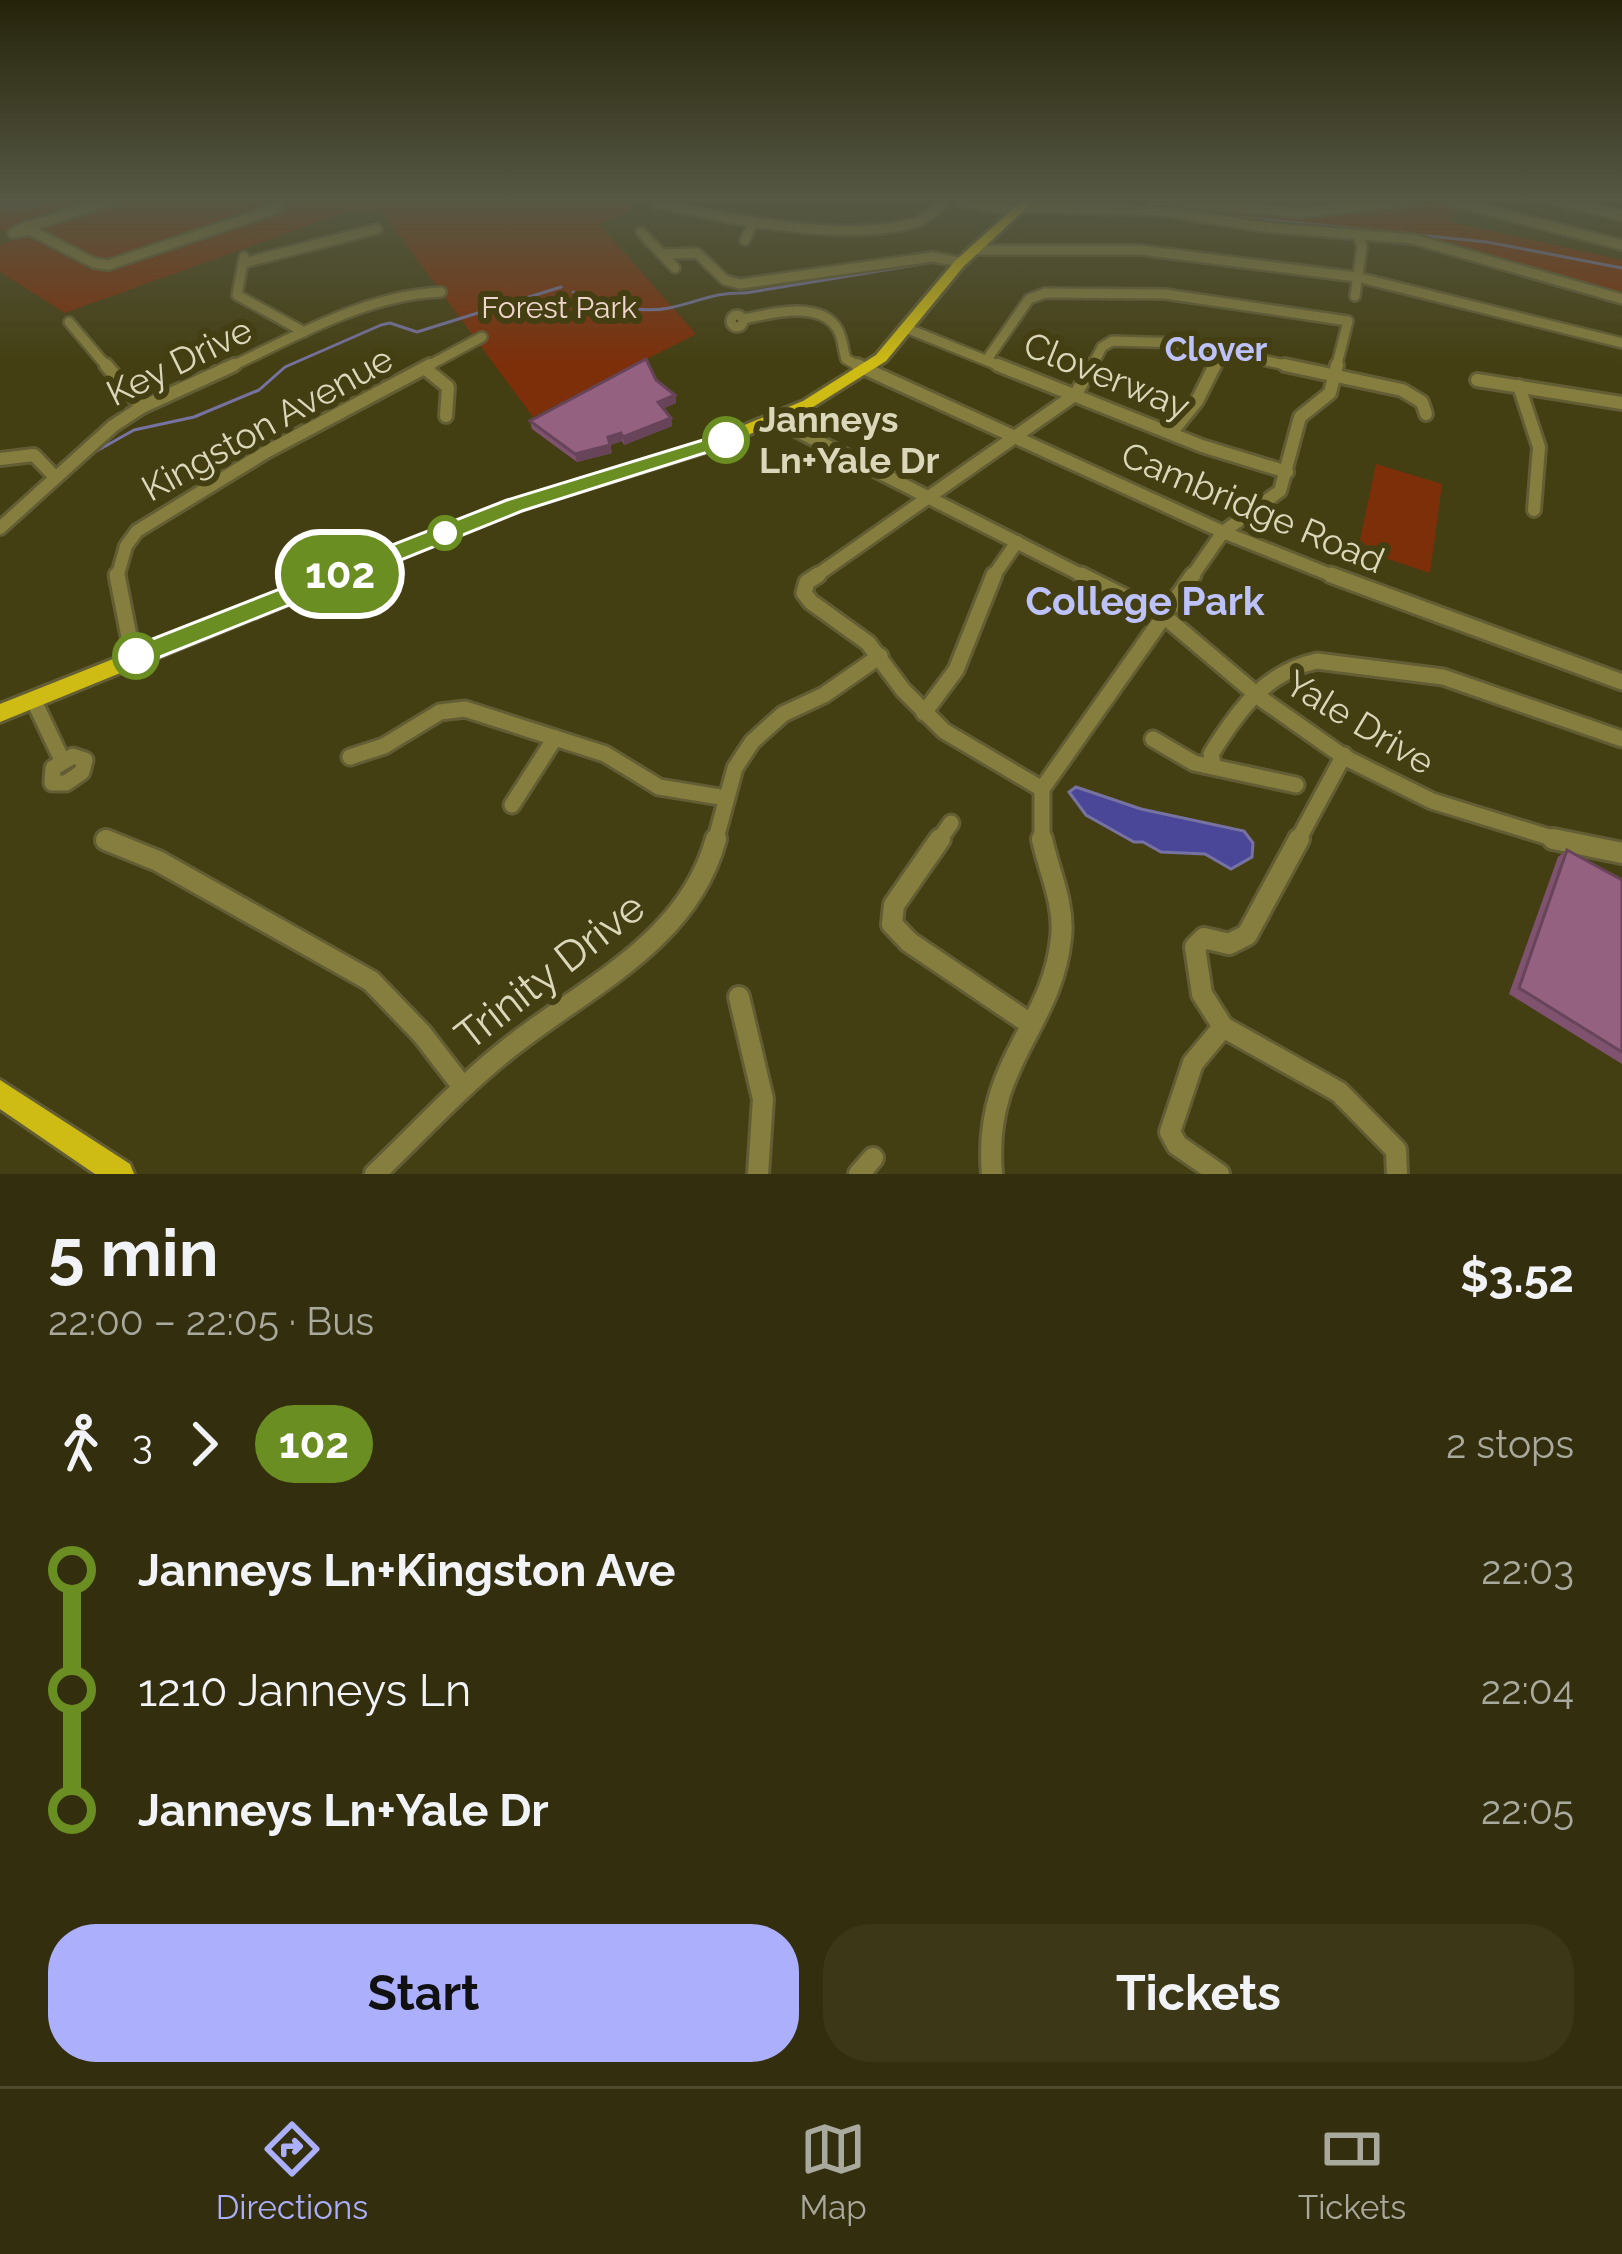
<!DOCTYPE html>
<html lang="en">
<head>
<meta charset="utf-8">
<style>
	:root { --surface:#332f0e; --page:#3b3717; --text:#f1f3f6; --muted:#a9a99e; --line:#4e4a2e; --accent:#acaffb }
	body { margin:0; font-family:Raleway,sans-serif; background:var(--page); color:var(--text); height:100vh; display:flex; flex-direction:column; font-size:45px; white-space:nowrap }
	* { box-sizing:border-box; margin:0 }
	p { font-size:39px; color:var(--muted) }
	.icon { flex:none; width:66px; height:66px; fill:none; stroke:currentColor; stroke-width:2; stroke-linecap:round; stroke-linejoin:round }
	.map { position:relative; height:1174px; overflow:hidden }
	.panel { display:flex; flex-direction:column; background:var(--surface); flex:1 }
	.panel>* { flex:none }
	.badge { padding:0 24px; border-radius:39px; font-size:42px; line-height:78px }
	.map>.badge { position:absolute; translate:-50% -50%; box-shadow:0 0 0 6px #fff }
	.legs { display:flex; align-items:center; gap:18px; height:132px; padding:0 48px; font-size:39px }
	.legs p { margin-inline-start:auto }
	.overview { display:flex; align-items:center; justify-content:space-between; height:204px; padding:0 48px }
	h1 { font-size:66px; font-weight:700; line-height:90px }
	.cta { display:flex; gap:24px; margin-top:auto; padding:24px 48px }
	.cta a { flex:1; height:138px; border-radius:48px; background:var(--accent); color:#111; font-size:48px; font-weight:700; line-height:138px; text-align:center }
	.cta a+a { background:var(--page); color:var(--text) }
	ul { padding:0 48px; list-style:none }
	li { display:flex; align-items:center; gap:42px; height:120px; font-size:45px }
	li i { display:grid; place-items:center; width:18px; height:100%; margin:0 15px; background:currentColor }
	li i::after { content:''; width:30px; height:30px; margin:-15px; border:9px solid; border-radius:50%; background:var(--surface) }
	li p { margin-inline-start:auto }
	li:first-child i { background:linear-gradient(#0000 50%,currentColor 0) }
	li:last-child i { background:linear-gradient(currentColor 50%,#0000 0) }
	.tab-bar { display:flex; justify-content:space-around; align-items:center; height:168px; border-top:3px solid var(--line); background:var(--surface); font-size:33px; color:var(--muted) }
	.tab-bar a { display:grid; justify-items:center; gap:6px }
	.tab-bar .on { color:var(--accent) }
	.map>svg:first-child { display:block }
</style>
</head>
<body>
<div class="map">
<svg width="1622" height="1174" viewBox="0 0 1622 1174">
	<rect width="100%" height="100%" fill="#443f12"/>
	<g fill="#7d2f0a">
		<polygon points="0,200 635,200 628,213 599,224 696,334 533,417 382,212 351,210 65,313 0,272 0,245 23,236 0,230"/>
		<polygon points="1037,200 1249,200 1315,210 1319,216 1438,202 1457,207 1451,222 1622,260 1622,294 1448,245 1225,219 1033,205"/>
		<polygon points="1376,464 1442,484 1430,573 1358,549"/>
	</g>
	<polygon fill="#4a4698" stroke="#7672a2" stroke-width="3" points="1076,787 1141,809 1244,831 1253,843 1252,857 1231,869 1205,854 1161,852 1143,842 1134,842 1086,815 1069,792"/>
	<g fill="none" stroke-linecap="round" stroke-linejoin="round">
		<g stroke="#7672a2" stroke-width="3">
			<polyline points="1007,200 1014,201"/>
			<polyline points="1103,205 1168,206 1201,213"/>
			<polyline points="1210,214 1487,242 1622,268"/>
			<path d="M573,292c27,12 67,22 96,16 31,-6 42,-16 76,-15l183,-30"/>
			<polyline points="93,453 134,430 194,417 259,390 285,367 381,325 390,323 417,332 561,287"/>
		</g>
		<g stroke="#625d34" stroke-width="14">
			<g id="minor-far3">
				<polyline points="953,200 1018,211"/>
				<polyline points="1152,200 1301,213 1417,200"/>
				<polyline points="1448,200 1622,245"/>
				<polyline points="1557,200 1622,216"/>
				<path d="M654,202c71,17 192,41 263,20 11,-4 21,-15 30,-22"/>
				<polyline points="1021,207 1160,211 1265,227 1413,239 1622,299"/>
				<polygon points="27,226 35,229 13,233"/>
				<polyline points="30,226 112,200"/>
				<polyline points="32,231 94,263 108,265 275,209 285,200"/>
				<polyline points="641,232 675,268"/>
				<polyline points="745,240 754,221"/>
				<polyline points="973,250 1140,250 1357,277 1622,343"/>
				<polyline points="664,254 697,253 725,280 740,284 932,257 960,262"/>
				<polyline points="244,257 237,295 304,332"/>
				<polyline points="243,263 377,229"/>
				<polyline points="1355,296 1362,246 1358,236"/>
				<circle cx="737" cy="321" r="6"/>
				<path d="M745,319c26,-6 77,-19 93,11 5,9 5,20 8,29l16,9"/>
				<polyline points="69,322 108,368"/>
				<polyline points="906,328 1005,368"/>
				<polyline points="988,358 1029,299 1045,293 1165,294 1348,321 1336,368"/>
				<path d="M228,368c66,-31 138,-73 213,-76"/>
				<polyline points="424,368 482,337"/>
				<polyline points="1091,368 1102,347 1112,341 1185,343 1299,368"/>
				<polyline points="1213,368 1222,350"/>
			</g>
		</g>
		<g stroke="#625d34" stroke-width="18">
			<g id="minor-far2">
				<polyline points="106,365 142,407"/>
				<polyline points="857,365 1223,532 1338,578"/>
				<polyline points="998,365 1202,446 1287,472"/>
				<polyline points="1285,365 1402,390 1422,402 1426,414"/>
				<polyline points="427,370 448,387 446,416"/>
				<polyline points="1477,380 1622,403"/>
				<polyline points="1519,386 1539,447 1534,510"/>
				<polyline points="776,420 1087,578"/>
				<polyline points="1171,433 1197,401 1215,365"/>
				<polyline points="0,459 34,455 55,477"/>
				<polyline points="0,528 113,426 142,407 234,365"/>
				<polyline points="117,578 126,546 137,531 266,452 430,365"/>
				<polyline points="813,578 1076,394 1092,365"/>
				<polyline points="992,578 1017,542"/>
				<polyline points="1191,578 1223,532 1280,491 1300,417 1330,393 1337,365"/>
			</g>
		</g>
		<g stroke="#625d34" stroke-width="21">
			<g id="minor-far1">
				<polyline points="117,575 133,657"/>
				<polyline points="818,575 807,582 804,593 811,602 868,643 903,690 944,731 1042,789"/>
				<polyline points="1081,575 1165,617 1263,700 1344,757 1432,801 1565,842"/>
				<polyline points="1331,575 1622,682"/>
				<polyline points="33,699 62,760"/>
				<polyline points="924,713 956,670 994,575"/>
				<polyline points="1153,739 1194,763 1296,785"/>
				<polygon points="73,756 85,760 82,772 66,783 52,783 53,768"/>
				<polyline points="350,757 384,746 440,712 465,709 605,754 659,787 726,798"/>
				<path d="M1213,764l-2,-10c26,-42 54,-82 106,-93l126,16 179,62"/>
				<polyline points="512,805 555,738"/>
				<polyline points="106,840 111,842"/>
				<polyline points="715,842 735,768 752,742 783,714 824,695 880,656"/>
				<polyline points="938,842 951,823"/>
				<polyline points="1042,842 1042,789 1193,575"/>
				<polyline points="1297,842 1344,755"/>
			</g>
		</g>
		<g stroke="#625d34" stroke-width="26">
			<g id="minor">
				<polyline points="940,839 894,905 892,924 909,942 1026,1021"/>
				<polyline points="1553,839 1622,853"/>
				<polyline points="106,840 158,861 371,981 422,1034 462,1086"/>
				<polyline points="739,997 763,1099 758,1174"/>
				<polyline points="1223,1027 1202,994 1195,947 1204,938 1229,944 1247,935 1299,839"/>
				<path d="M375,1174c42,-40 83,-85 129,-122 78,-64 183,-107 212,-213"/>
				<polyline points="859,1174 873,1158"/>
				<path d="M992,1174c-10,-110 60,-146 69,-236 4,-34 -12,-66 -19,-99"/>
				<polyline points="1219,1174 1177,1145 1170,1132 1193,1063 1223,1027 1339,1092 1396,1150 1397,1174"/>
			</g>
		</g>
		<g stroke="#625d34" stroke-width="6">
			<g id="major">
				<polygon points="1023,200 1035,200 963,267 886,361 813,407 713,450 520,510 0,722 0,704 508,502 703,442 803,401 876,355 955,261"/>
				<polygon points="0,1080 130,1164 134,1174 95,1174 0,1109"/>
			</g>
		</g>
		<use href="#minor-far3" stroke="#867e3e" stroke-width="9"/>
		<use href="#minor-far2" stroke="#867e3e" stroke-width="12"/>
		<use href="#minor-far1" stroke="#867e3e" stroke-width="15"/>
		<use href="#minor" stroke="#867e3e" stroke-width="20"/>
		<use href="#major" fill="#cebb14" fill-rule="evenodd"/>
	</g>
	<g fill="#7f536f">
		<polygon points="656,380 675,395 676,403 664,408 671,418 672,426 624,445 622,441 610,445 612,453 577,462 532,429 530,421"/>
		<polygon points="1567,850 1622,880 1622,1064 1509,994 1558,857"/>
	</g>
	<g fill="#68445a">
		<polygon points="0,200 54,200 55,202 33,209 7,213 4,209 0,209"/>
		<polygon points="675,395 676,403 660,410 658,402"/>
		<polygon points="671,418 672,426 624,445 623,437"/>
		<polygon points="621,433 622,441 610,445 612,453 577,462 575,454 608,437"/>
	</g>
	<g fill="#946181" stroke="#68445a" stroke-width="3">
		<polygon points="646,359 656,380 675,395 658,402 671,418 623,437 621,433 608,437 610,445 575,454 530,421"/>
		<polygon points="1567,850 1622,880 1622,1052 1519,988"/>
	</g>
	<linearGradient id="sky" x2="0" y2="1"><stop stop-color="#25230a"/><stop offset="0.55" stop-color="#565844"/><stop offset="1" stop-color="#565844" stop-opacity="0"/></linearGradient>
	<rect width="1622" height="364" fill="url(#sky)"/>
	<polygon fill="#6b8e23" stroke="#fff" stroke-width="3" points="726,433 736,440 733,444 522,511 145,663 136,666 123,656 127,649 507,500"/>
	<g fill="#fff" stroke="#6b8e23" stroke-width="6">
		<circle cx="726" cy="440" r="21"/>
		<circle cx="445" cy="533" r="15"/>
		<circle cx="136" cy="656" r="21"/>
	</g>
	<g text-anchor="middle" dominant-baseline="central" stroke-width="12" stroke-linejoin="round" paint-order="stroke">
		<g font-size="30" fill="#f0d6cd" stroke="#443f12">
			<text x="559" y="307">Forest Park</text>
		</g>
		<g font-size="33" font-weight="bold" fill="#bec2fb" stroke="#443f12">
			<text x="1216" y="349">Clover</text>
		</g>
		<g font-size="36" fill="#dbd7ba" stroke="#443f12">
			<text transform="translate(179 361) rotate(-26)">Key Drive</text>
			<text transform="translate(1107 375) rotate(22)">Cloverway</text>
			<text transform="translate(267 423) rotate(-29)">Kingston Avenue</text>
			<text transform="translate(1253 507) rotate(23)">Cambridge Road</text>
			<text transform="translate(1360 722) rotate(31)">Yale Drive</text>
		</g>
		<g font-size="36" font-weight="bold" fill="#dbd7ba" stroke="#443f12" text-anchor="start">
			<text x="759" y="419">Janneys<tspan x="759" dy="41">Ln+Yale Dr</tspan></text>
		</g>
		<g font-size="39" font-weight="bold" fill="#bec2fb" stroke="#443f12">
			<text x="1145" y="601">College Park</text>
		</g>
		<g font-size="42" fill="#dbd7ba" stroke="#443f12">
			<text transform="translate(550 971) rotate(-38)">Trinity Drive</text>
		</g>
	</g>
</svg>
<b class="badge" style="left:340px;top:574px;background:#6b8e23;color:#fff">102</b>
</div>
<section class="panel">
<div class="overview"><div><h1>5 min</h1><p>22:00 – 22:05 · Bus</p></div><b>$3.52</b></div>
<div class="legs"><svg class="icon" aria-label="walk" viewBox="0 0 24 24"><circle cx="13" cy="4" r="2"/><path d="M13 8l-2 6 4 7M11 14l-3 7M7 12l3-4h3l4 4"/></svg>3<svg class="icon" aria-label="forward" viewBox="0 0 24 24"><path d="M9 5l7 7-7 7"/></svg><b class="badge" style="background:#6b8e23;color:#fff">102</b><p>2 stops</p></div>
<ul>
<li><i style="color:#6b8e23"></i><b>Janneys Ln+Kingston Ave</b><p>22:03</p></li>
<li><i style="color:#6b8e23"></i><span>1210 Janneys Ln</span><p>22:04</p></li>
<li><i style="color:#6b8e23"></i><b>Janneys Ln+Yale Dr</b><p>22:05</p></li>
</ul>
<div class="cta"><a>Start</a><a>Tickets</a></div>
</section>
<nav class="tab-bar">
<a class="on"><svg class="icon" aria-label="directions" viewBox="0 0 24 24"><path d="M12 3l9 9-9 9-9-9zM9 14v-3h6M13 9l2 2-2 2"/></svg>Directions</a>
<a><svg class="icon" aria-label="map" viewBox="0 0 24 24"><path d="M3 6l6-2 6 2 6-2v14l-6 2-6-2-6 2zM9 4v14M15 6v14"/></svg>Map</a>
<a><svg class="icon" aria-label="tickets" viewBox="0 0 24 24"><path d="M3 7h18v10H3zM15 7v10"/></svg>Tickets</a>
</nav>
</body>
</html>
